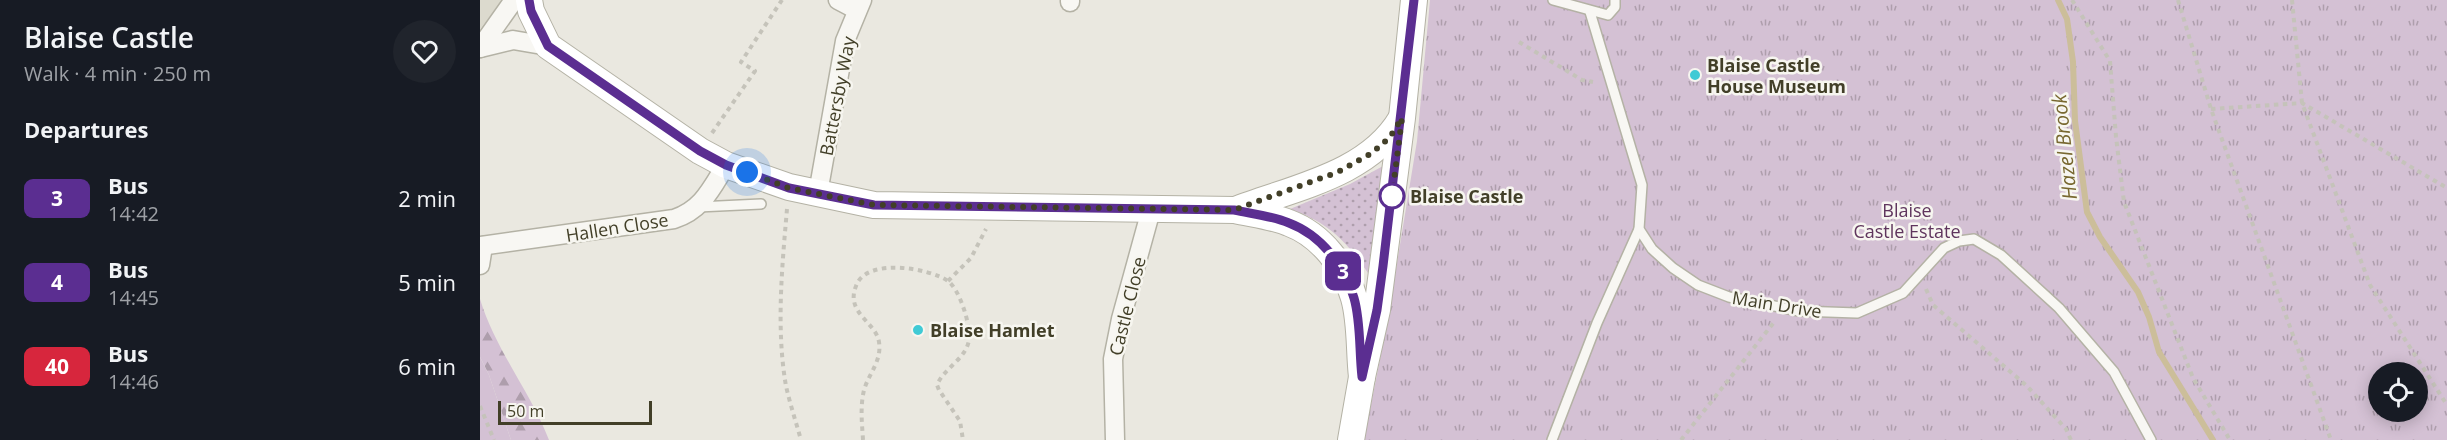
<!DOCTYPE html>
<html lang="en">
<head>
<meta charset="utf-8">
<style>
	:root { --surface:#171b24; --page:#20242c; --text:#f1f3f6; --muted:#9ea1a6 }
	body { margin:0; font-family:"Open Sans",sans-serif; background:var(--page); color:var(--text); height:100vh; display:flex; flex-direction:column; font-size:22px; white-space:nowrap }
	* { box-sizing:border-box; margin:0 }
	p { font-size:20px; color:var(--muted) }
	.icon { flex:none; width:33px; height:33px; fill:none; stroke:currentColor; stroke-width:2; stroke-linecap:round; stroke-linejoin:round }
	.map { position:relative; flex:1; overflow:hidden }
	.details { display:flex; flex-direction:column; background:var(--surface); width:480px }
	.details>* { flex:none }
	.badge { padding:0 12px; border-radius:9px; font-size:21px; line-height:39px }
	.fabs { position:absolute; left:1888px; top:362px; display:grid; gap:12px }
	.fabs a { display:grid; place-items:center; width:60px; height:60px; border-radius:50%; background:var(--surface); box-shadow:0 3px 15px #0003; font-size:30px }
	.scale { position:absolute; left:18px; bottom:15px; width:154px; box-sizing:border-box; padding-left:6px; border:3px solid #423f28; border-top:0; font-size:16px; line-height:21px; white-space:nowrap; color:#423f28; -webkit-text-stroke:4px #f7f6f0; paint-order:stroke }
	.you { position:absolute; width:30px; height:30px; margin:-15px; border:4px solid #fff; border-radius:50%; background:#1a73e8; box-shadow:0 0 0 9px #1a73e833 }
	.map>.badge { position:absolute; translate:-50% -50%; box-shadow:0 0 0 3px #fff }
	h2 { padding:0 24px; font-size:22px; line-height:54px }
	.round { display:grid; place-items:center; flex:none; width:63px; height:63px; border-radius:32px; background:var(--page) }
	.headline { display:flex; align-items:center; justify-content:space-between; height:102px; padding:0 24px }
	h1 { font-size:28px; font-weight:600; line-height:45px }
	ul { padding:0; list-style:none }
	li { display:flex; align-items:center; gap:18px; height:84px; padding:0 24px }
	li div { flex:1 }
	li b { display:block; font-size:22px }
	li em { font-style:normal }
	li .badge { min-width:66px; font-weight:700; text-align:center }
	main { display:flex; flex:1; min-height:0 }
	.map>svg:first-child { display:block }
</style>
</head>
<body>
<main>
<section class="details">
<div class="headline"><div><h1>Blaise Castle</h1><p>Walk · 4 min · 250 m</p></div><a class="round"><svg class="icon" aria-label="heart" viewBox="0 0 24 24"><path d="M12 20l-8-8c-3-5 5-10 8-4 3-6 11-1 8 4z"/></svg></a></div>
<h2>Departures</h2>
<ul>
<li><span class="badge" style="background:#5b2e91;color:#fff">3</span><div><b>Bus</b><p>14:42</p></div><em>2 min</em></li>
<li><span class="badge" style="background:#5b2e91;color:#fff">4</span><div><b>Bus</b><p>14:45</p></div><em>5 min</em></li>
<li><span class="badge" style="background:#d7263d;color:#fff">40</span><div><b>Bus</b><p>14:46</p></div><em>6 min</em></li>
</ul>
</section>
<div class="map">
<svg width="1967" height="440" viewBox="0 0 1967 440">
	<defs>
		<pattern id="grass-dots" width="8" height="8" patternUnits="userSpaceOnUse" patternTransform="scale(1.5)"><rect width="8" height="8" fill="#d4c1d4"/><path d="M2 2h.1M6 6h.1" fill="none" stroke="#ae9eac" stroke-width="1.8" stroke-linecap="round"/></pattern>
		<pattern id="forest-firs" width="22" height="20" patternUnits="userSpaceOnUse" patternTransform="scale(1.5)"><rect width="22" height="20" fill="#d4c1d4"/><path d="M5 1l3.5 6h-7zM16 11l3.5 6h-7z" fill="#ae9eac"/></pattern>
		<pattern id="park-tufts" width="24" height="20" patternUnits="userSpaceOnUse" patternTransform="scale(1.5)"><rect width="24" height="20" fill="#d4c1d4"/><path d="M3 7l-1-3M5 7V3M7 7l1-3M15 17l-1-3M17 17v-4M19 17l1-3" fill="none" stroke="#ae9eac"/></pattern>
	</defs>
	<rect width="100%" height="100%" fill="#eae8e0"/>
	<polygon fill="#dcdace" points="0,0 23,0 0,29"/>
	<path fill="url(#grass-dots)" d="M903,166l-15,107c-22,-33 -41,-51 -78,-64l60,-25z"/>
	<path fill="url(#forest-firs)" d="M0,299c15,50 50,92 69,141h-38l-22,-65 -9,-18z"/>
	<path fill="url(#park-tufts)" fill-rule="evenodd" d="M950,0h1017v440h-1083l23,-116 30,-183zM1899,372h39v39h-39z"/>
	<polygon fill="#d4c1d4" points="0,357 9,375 31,440 0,440"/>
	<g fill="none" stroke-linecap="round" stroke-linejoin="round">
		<polyline stroke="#ccbe9a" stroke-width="6" points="1578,0 1587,19 1593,62 1595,121 1607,212 1620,237 1658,292 1669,317 1679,352 1733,440"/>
		<g stroke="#b4b2a5" stroke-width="12">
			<g id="service">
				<polyline points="1073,0 1128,15 1135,7 1135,0"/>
				<polyline points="1110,12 1162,185 1159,229 1172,249 1193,268 1218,285 1249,297 1319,311 1377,313 1423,293 1464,248 1479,241 1494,239 1521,255 1579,308 1634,372 1671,440"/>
				<polyline points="218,207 281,204"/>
				<polyline points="1072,440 1117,323 1159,229"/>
			</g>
		</g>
		<g stroke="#b4b2a5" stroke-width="21">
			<g id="minor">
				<polyline points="358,0 377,10"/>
				<polyline points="590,2 590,0"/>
				<polyline points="0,48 33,40 68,46"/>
				<polyline points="0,48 34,0"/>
				<polyline points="338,193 365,41 382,0"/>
				<path d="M0,246l194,-27c28,-9 37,-30 52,-54"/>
				<polyline points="0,265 3,246"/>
				<polyline points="635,440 633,359 641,319 671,210"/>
			</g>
		</g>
		<g stroke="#b4b2a5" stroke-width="28">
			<g id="secondary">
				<path d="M49,0l2,11 17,35 152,105 26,14 63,22 85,18 361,5c18,4 37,6 54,13 32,12 56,43 65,75 7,24 5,53 8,79"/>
				<path d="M755,210c57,-22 133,-35 166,-91"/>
				<polyline points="871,440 882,377 897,310 922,118 934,0"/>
			</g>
		</g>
		<g stroke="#c5c3ba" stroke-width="4" stroke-dasharray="4.5 4.5" stroke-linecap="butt">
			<polyline points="1592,0 1630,61 1636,137 1644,202 1713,378 1750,440"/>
			<polyline points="1698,0 1731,109 1851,440"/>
			<polyline points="1812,0 1822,103 1890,285 1967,405"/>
			<polyline points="1039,42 1102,80 1113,82"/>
			<polyline points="1731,109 1822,103 1967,188"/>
			<polyline points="232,133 275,71 261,62 302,0"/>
			<path d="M307,209c-5,58 -11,120 -1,177 4,18 10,36 15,54"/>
			<polyline points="468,281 491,258 506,229"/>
			<polyline points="1446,289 1453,305 1547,386 1586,429 1591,440"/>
			<polyline points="0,406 14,440"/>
			<path d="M383,440c-1,-17 -3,-33 1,-50 5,-17 18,-29 15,-48 -3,-20 -34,-29 -23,-56 10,-29 73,-18 92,-5 12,9 23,45 21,59 -3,19 -25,28 -32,45l2,5 21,31 3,19"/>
			<polyline points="1201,440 1295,321"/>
		</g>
		<use href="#service" stroke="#f8f7f3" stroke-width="9"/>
		<use href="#minor" stroke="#f8f7f3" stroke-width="18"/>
		<use href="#secondary" stroke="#fff" stroke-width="26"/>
	</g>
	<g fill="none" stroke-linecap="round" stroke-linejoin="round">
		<g stroke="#fff" stroke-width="14">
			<path id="line" d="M49,0l2,11 17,35 152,105 26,14 63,23 85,17 360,5c19,4 38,6 55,13 32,12 56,43 65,75 7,24 5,53 8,79l15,-67 6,-44 31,-266"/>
		</g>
		<use href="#line" stroke="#5b2e91" stroke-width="9"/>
		<polyline stroke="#423f28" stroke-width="6" stroke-dasharray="0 10.8" points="267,172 309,188 394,205 754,210 858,172 892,153 910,137 922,118 912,196"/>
	</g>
	<g fill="#40cad5" stroke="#f7f6f0" stroke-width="2">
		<circle cx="1215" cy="75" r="6"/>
		<circle cx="438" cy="330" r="6"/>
	</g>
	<circle fill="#fff" stroke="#5b2e91" stroke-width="3" cx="912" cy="196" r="12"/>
	<g text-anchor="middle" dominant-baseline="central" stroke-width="5" stroke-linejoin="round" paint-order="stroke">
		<g font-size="18" font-weight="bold" fill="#423f28" stroke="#f7f6f0" text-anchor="start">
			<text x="1227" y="65">Blaise Castle<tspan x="1227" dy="21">House Museum</tspan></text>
			<text x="450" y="330">Blaise Hamlet</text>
		</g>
		<g font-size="18" fill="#423f28" stroke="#f7f6f0">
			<text transform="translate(357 96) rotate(-79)">Battersby Way</text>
			<text transform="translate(137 227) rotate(-9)">Hallen Close</text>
			<text transform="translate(1297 304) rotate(9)">Main Drive</text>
			<text transform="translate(647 306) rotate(-76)">Castle Close</text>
		</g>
		<g font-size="18" font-weight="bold" fill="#423f28" stroke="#f7f6f0" text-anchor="start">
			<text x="930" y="196">Blaise Castle</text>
		</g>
		<g font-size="18" fill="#5f355d" stroke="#f7f6f0">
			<text x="1427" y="210">Blaise<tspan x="1427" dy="21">Castle Estate</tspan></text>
		</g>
		<g font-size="20" font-style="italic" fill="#786830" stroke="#f7f6f0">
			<text transform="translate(1584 147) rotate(-96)">Hazel Brook</text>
		</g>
	</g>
</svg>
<div class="fabs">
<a><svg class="icon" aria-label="locate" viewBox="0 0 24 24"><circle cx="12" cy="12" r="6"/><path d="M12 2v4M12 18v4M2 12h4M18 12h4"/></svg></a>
</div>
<div class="scale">50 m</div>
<div class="you" style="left:267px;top:172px"></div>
<b class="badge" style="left:863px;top:271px;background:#5b2e91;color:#fff">3</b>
</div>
</main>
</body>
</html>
